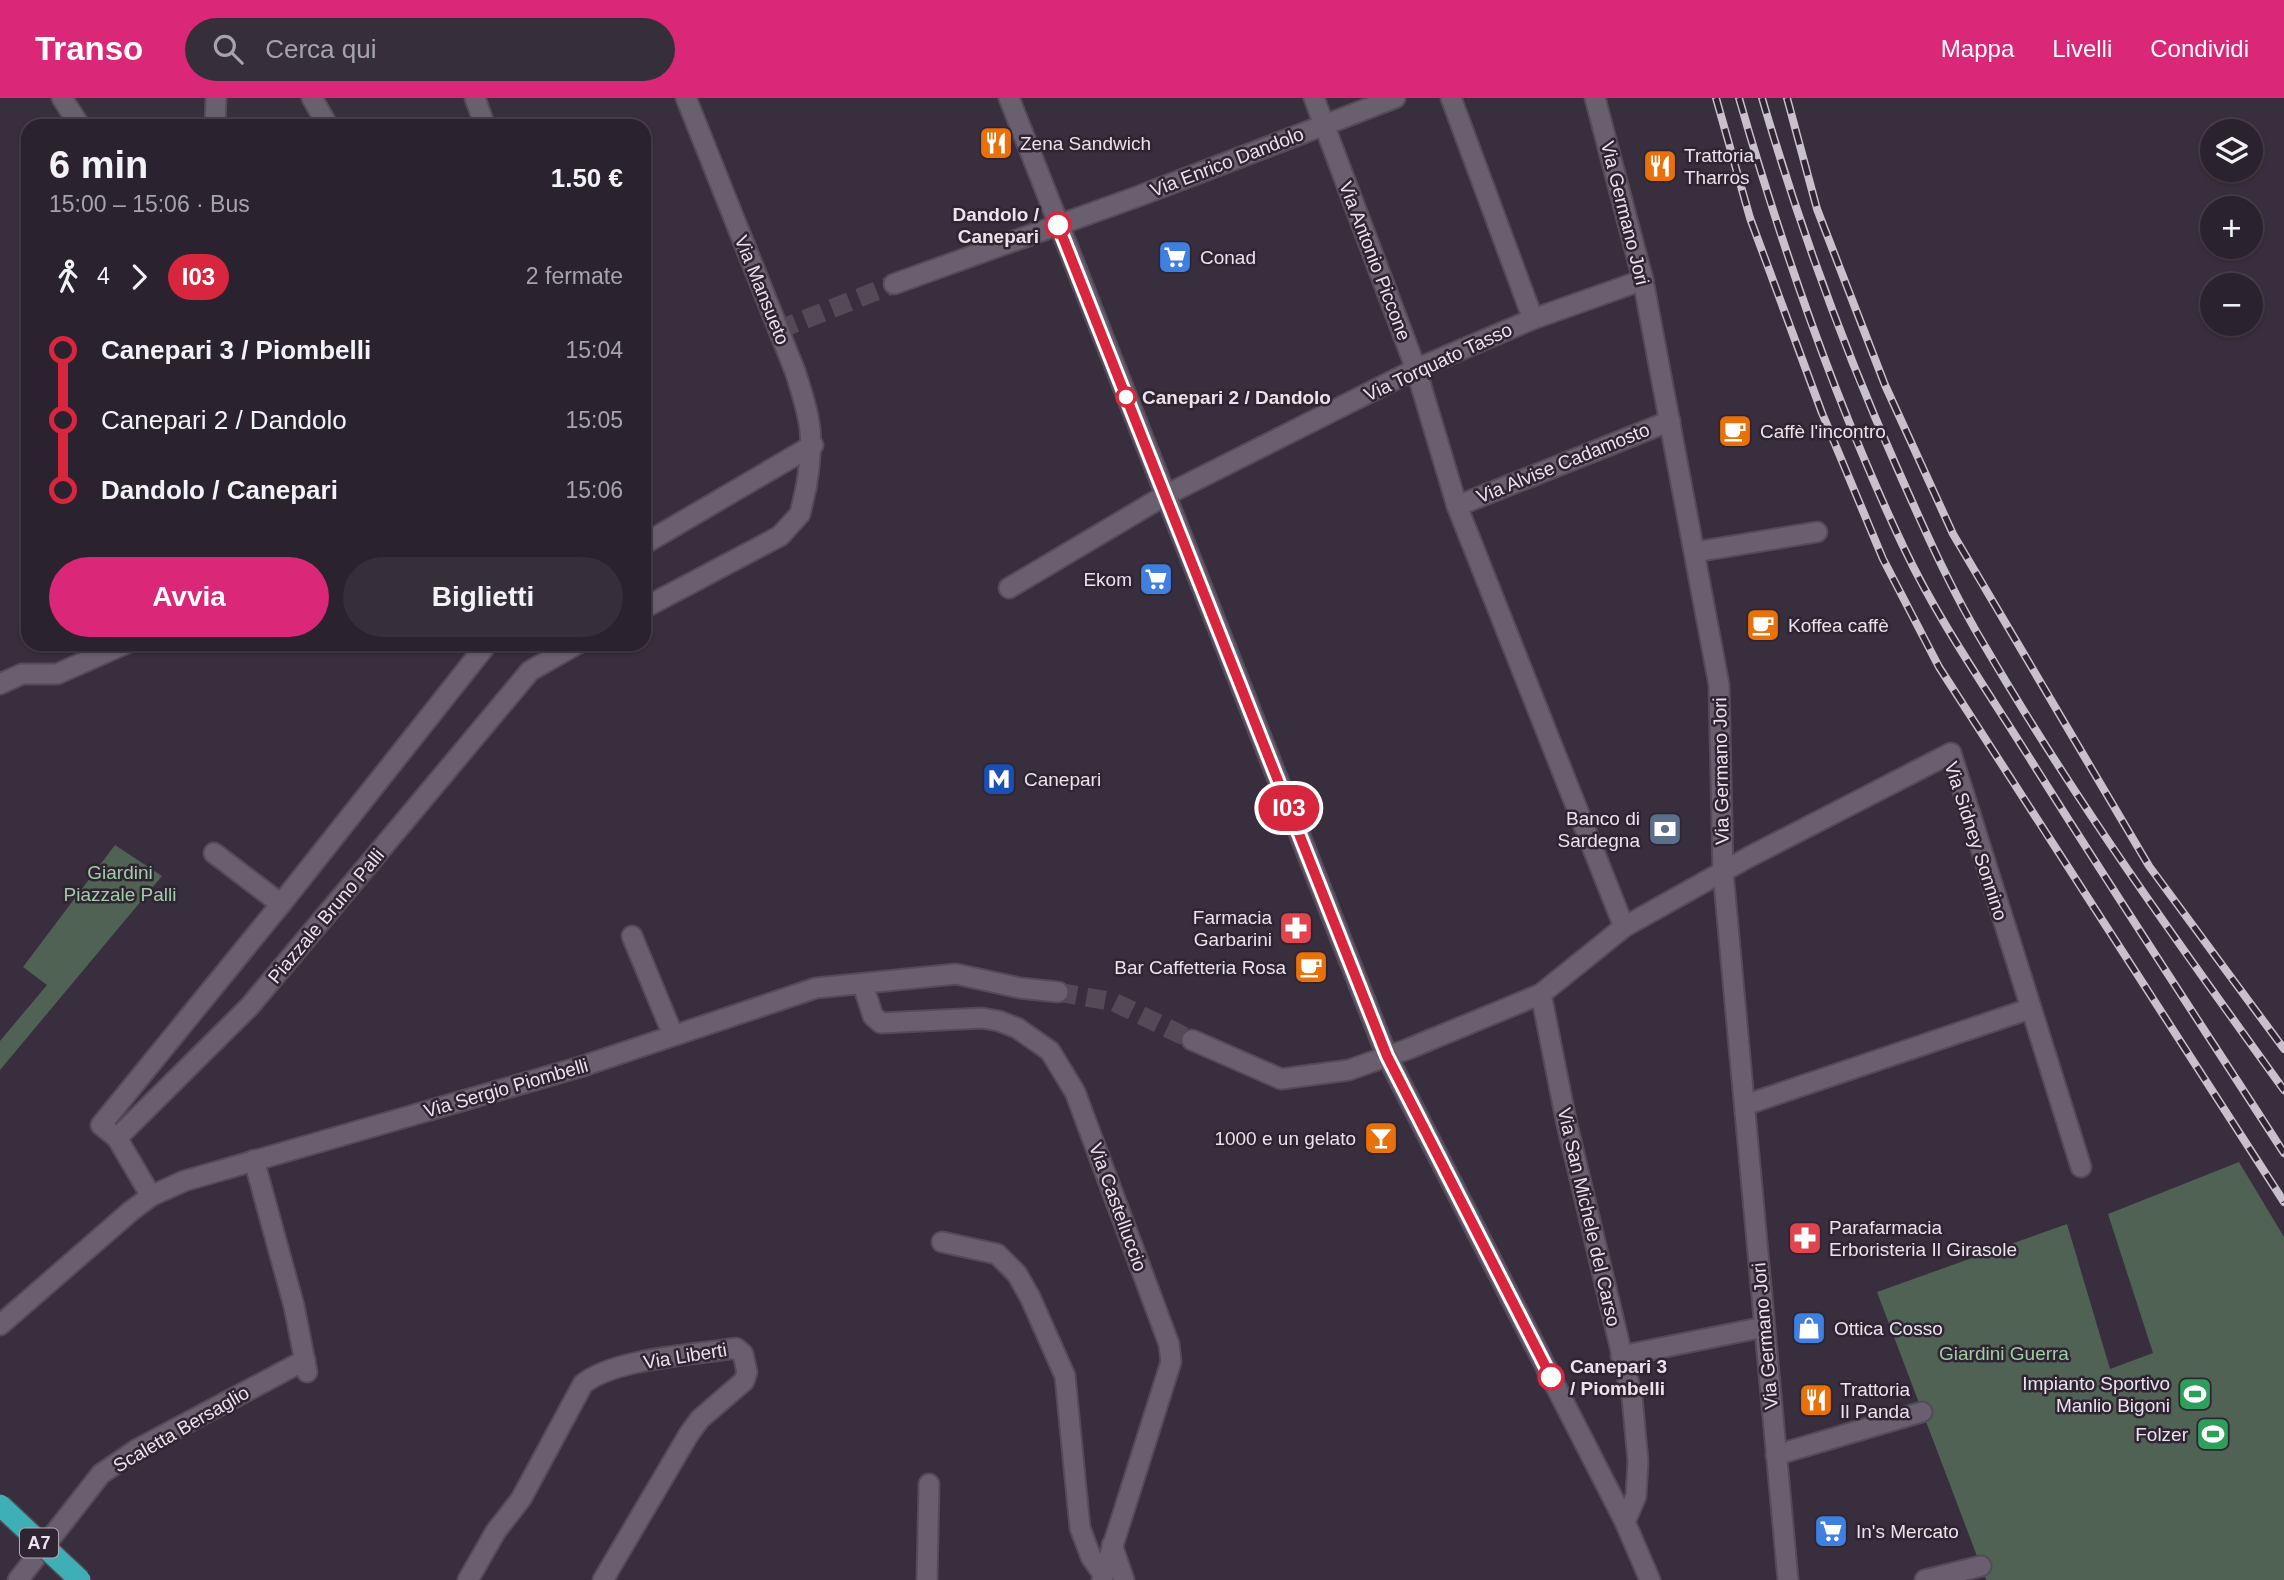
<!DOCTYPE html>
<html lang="it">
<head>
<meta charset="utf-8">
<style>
	:root { --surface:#2a222e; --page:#362f3a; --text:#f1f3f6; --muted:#a5a4aa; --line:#463f4a; --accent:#db2777 }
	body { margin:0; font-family:Arial,sans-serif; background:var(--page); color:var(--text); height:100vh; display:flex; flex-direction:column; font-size:26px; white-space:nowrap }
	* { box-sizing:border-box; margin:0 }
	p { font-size:23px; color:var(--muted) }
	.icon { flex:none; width:38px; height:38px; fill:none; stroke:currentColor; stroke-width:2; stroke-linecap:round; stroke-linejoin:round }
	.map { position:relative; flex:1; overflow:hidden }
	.details { position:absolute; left:21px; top:21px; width:630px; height:532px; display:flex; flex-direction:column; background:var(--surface); border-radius:21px; box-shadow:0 2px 5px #0004,0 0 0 2px var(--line) }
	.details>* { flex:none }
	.badge { padding:0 14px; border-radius:23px; font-size:24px; line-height:46px }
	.controls { position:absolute; left:2200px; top:21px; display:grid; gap:14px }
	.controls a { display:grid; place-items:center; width:63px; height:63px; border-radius:50%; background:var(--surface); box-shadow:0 2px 5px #0004,0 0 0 2px var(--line); font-size:35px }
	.map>.badge { position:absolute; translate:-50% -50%; box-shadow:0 0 0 4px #fff }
	.legs { display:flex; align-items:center; gap:10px; height:77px; padding:0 28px; font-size:23px }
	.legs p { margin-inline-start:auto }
	.head { display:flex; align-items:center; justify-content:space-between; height:119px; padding:0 28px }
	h1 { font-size:38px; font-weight:600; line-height:52px }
	.button { display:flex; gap:14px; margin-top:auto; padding:14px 28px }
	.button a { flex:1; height:80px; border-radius:42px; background:var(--accent); color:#fff; font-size:28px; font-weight:600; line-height:80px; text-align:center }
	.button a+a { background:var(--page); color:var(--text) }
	ul { padding:0 28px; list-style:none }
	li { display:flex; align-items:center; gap:24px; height:70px; font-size:26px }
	li i { display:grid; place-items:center; width:10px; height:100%; margin:0 9px; background:currentColor }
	li i::after { content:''; width:18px; height:18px; margin:-9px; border:5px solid; border-radius:50%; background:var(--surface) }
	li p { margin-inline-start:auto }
	li:first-child i { background:linear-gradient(#0000 50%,currentColor 0) }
	li:last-child i { background:linear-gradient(currentColor 50%,#0000 0) }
	header { display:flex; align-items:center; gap:42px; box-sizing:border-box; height:98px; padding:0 35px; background:var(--accent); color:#fff }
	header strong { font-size:33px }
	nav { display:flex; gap:38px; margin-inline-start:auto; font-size:24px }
	.search { width:490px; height:63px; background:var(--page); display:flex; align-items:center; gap:18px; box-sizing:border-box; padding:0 24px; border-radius:38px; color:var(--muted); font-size:26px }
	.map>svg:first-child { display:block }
</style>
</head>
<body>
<header>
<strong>Transo</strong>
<div class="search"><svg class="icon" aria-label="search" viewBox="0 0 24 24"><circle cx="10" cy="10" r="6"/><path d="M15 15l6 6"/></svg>Cerca qui</div>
<nav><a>Mappa</a><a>Livelli</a><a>Condividi</a></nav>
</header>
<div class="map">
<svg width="2284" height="1482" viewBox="0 0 2284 1482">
	<rect width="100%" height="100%" fill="#382e3d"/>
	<g fill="#506253">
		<polygon points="115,747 162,778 0,972 0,943 47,887 23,869"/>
		<polygon points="2239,1064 2284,1139 2284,1482 1986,1482 1877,1194 2067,1126 2110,1271 2153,1255 2108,1116"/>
	</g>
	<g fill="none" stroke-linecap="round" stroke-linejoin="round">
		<g stroke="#534957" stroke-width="19" stroke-dasharray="19 10" stroke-linecap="butt">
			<polyline points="778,232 894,186"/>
			<polyline points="1058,894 1114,904 1192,942"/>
		</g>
		<g stroke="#544b58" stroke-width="23">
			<g id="service">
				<polyline points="644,510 780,438 800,416 806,390"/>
				<polyline points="632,838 673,937"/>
				<polyline points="117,1040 101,1027 281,806 214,755"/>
				<polyline points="151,1098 117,1040 250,908 530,573 577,546"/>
				<polyline points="1621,1258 1764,1229"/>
				<polyline points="1112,1447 1124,1482"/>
			</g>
		</g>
		<g stroke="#544b58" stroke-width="23">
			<g id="pedestrian">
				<polyline points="1314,0 1416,271 1457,408 1624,829"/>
				<polyline points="1451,0 1533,221"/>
				<polyline points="1164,398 1416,271 1533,221 1643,182"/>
				<polyline points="1457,408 1670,323"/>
			</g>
		</g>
		<g stroke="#544b58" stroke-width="23">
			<g id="minor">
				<polyline points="62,0 80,28"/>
				<polyline points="312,0 328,28"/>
				<polyline points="475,0 485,28"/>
				<path d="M686,0l109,273c16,50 20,64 11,117"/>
				<polyline points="215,28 216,0"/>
				<polyline points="894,186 1139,98 1395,0"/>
				<polyline points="644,446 813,347"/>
				<polyline points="1695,454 1817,434"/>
				<polyline points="1009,490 1164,398"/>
				<polyline points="0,586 22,576 57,576 125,546"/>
				<polyline points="281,806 487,546"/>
				<polyline points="863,887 873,918 881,925 982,920 999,923 1017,930 1050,953 1075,994 1169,1246 1171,1264 1102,1482"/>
				<polyline points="1541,896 1566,1022 1632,1299 1638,1363 1636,1398 1625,1424"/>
				<polyline points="1192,942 1281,981 1349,972 1408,951 1541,896 1624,829 1749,759 1951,655 2081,1069"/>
				<polyline points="1745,1007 2029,911"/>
				<polyline points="254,1062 294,1208 307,1274"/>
				<polyline points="942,1144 997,1156 1017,1176 1030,1199 1065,1278 1080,1430 1091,1459 1103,1476"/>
				<polyline points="0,1227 131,1113 151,1098 184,1083 580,969 816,890 956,876 1020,890 1058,894"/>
				<polyline points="1776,1357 1922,1314"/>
				<polyline points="18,1482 101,1376 136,1352 305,1262"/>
				<path d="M468,1482l28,-49 25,-32 62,-115c32,-26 111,-29 153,-36l7,6 4,18 -3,9 -44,38 -11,15 -86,146"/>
				<polyline points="927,1482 929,1386"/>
				<polyline points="1925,1482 1981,1468"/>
			</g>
		</g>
		<g stroke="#544b58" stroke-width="23">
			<g id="secondary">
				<polyline points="1009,0 1387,958 1625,1424 1650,1482"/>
				<polyline points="1595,0 1643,182 1719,587 1723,774 1788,1482"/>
			</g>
		</g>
		<use href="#service" stroke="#6a5f6f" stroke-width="19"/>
		<use href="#pedestrian" stroke="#6a5f6f" stroke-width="19"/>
		<use href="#minor" stroke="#6a5f6f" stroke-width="19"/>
		<use href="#secondary" stroke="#6a5f6f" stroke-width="19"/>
		<g stroke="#c8c0cb" stroke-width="8">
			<g id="rail">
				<polyline points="1716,0 1750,120 1822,315 1883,461 1939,569 2284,1104"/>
				<path d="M1739,0c44,153 97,306 165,450 34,72 81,139 123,206 84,134 171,266 257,399"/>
				<path d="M1762,0c37,127 82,251 136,372 27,61 54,122 88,178 90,154 194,298 298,442"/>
				<polyline points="1787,0 1817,111 1885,287 1953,436 2149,768 2284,951"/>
			</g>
		</g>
		<use href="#rail" stroke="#2e2432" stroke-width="5" stroke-dasharray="16" stroke-linecap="butt"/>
		<g stroke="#544b58" stroke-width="24" stroke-linecap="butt">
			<polyline id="motorway-bridge" points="0,1407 80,1482"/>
		</g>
		<use href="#motorway-bridge" stroke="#3eafb4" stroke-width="21"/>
	</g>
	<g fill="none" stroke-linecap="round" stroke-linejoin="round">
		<g stroke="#fff" stroke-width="16">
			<polyline id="line-1" points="1058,127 1387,958 1551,1279"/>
		</g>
		<use href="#line-1" stroke="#d7263d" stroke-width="10"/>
	</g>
	<defs>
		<g id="restaurant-square" transform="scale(1.75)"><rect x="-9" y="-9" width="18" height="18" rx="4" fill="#e8710a" stroke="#2e2432"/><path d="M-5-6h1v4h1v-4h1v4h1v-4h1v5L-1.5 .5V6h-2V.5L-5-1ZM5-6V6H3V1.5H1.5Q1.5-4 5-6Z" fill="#fff"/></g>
		<g id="supermarket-square" transform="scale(1.75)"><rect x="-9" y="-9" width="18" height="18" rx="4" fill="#3f7fe0" stroke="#2e2432"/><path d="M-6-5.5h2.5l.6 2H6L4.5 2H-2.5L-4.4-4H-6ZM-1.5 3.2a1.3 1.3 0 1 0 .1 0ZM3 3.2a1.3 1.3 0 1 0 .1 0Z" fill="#fff"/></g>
		<g id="cafe-square" transform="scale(1.75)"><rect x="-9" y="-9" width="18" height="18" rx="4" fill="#e8710a" stroke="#2e2432"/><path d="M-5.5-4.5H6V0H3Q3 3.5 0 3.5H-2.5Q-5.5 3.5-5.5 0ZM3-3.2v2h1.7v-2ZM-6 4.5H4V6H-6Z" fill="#fff"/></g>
		<g id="metro-square" transform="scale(1.75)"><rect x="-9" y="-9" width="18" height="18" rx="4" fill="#1a4fb4" stroke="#2e2432"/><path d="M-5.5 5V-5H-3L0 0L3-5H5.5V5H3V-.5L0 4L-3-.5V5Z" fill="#fff"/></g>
		<g id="bank-square" transform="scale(1.75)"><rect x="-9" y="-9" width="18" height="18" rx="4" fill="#5c6f8a" stroke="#2e2432"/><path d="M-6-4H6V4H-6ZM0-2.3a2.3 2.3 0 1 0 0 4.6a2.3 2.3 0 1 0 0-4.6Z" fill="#fff"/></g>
		<g id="pharmacy-square" transform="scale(1.75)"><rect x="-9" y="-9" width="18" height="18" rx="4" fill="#e0444e" stroke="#2e2432"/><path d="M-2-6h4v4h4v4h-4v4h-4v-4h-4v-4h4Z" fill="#fff"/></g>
		<g id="bar-square" transform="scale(1.75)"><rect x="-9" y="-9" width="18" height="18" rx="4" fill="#e8710a" stroke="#2e2432"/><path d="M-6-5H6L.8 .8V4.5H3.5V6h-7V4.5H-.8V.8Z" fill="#fff"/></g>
		<g id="shop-square" transform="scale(1.75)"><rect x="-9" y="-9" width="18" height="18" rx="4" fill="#3f7fe0" stroke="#2e2432"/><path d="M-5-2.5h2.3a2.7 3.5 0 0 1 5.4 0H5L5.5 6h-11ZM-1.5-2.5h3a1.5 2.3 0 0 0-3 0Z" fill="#fff"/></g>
		<g id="stadium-square" transform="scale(1.75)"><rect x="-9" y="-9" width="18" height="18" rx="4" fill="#2e9e5b" stroke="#2e2432"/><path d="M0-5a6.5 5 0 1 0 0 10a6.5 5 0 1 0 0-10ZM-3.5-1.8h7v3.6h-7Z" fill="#fff"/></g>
	</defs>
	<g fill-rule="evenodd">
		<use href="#restaurant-square" x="996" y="45"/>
		<use href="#restaurant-square" x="1660" y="68"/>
		<use href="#supermarket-square" x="1175" y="159"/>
		<use href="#cafe-square" x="1735" y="333"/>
		<use href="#supermarket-square" x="1156" y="481"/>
		<use href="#cafe-square" x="1763" y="527"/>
		<use href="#metro-square" x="999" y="681"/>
		<use href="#bank-square" x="1665" y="731"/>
		<use href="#pharmacy-square" x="1296" y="830"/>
		<use href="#cafe-square" x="1311" y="869"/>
		<use href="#bar-square" x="1381" y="1040"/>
		<use href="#pharmacy-square" x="1805" y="1140"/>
		<use href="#shop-square" x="1809" y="1230"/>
		<use href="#stadium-square" x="2195" y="1296"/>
		<use href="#restaurant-square" x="1816" y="1302"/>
		<use href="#stadium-square" x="2213" y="1336"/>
		<use href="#supermarket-square" x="1831" y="1433"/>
	</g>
	<g fill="#fff" stroke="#d7263d" stroke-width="3.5">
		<circle cx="1058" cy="127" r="12"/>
		<circle cx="1126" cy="299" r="9"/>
		<circle cx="1551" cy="1279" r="12"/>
	</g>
	<g text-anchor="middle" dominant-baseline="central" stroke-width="5" stroke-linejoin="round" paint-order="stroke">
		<rect fill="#2e2432" stroke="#b2aab5" stroke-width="2" x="20" y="1430.5" width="38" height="29" rx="5"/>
		<g font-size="18" font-weight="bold" fill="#eae3ed">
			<text x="39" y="1445">A7</text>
		</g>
		<g font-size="19" fill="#eae3ed" stroke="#2e2432" text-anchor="start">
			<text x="1020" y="45">Zena Sandwich</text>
			<text x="1684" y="57">Trattoria<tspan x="1684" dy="22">Tharros</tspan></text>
			<text x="1200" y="159">Conad</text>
			<text x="1760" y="333">Caffè l'incontro</text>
			<text x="1132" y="481" text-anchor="end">Ekom</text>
			<text x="1788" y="527">Koffea caffè</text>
			<text x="1024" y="681">Canepari</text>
			<text x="1640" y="720" text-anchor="end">Banco di<tspan x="1640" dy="22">Sardegna</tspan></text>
			<text x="1272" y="819" text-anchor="end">Farmacia<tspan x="1272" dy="22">Garbarini</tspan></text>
			<text x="1286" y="869" text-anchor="end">Bar Caffetteria Rosa</text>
			<text x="1356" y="1040" text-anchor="end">1000 e un gelato</text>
			<text x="1829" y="1129">Parafarmacia<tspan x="1829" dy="22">Erboristeria Il Girasole</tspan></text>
			<text x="1834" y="1230">Ottica Cosso</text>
			<text x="2170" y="1285" text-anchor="end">Impianto Sportivo<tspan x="2170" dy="22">Manlio Bigoni</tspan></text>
			<text x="1840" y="1291">Trattoria<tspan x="1840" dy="22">Il Panda</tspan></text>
			<text x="2188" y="1336" text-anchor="end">Folzer</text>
			<text x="1856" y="1433">In's Mercato</text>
		</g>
		<g font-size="19" fill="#eae3ed" stroke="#2e2432">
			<text transform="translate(1227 64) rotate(-21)">Via Enrico Dandolo</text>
			<text transform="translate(1625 115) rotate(76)">Via Germano Jori</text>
			<text transform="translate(1375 163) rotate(69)">Via Antonio Piccone</text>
			<text transform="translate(762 192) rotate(68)">Via Mansueto</text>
			<text transform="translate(1438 264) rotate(-25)">Via Torquato Tasso</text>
			<text transform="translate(1563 365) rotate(-22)">Via Alvise Cadamosto</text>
			<text transform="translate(1721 673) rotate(-91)">Via Germano Jori</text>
			<text transform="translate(1976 743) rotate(72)">Via Sidney Sonnino</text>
			<text transform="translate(326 818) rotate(-50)">Piazzale Bruno Palli</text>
			<text transform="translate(506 990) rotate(-16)">Via Sergio Piombelli</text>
			<text transform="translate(1118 1109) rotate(70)">Via Castelluccio</text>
			<text transform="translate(1589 1119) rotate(77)">Via San Michele del Carso</text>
			<text transform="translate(1765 1238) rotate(-95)">Via Germano Jori</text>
			<text transform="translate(685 1258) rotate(-9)">Via Liberti</text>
			<text transform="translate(181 1331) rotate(-30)">Scaletta Bersaglio</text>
		</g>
		<g font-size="19" font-weight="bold" fill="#eae3ed" stroke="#2e2432" text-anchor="start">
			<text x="1039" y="116" text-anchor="end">Dandolo /<tspan x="1039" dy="22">Canepari</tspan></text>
			<text x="1142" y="299">Canepari 2 / Dandolo</text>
			<text x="1570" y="1268">Canepari 3<tspan x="1570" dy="22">/ Piombelli</tspan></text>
		</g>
		<g font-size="19" fill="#a0cda7" stroke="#2e2432">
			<text x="120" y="774">Giardini<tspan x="120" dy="22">Piazzale Palli</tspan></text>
			<text x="2004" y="1255">Giardini Guerra</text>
		</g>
	</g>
</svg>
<div class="controls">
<a><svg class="icon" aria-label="layers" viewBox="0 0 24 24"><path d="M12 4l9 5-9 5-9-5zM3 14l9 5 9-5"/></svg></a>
<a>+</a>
<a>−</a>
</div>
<b class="badge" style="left:1289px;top:710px;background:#d7263d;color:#fff">I03</b>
<section class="details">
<div class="head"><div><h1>6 min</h1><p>15:00 – 15:06 · Bus</p></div><b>1.50 €</b></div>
<div class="legs"><svg class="icon" aria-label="walk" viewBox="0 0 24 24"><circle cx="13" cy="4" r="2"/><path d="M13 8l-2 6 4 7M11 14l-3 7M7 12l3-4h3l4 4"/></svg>4<svg class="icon" aria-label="forward" viewBox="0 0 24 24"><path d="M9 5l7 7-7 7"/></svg><b class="badge" style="background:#d7263d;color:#fff">I03</b><p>2 fermate</p></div>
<ul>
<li><i style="color:#d7263d"></i><b>Canepari 3 / Piombelli</b><p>15:04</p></li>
<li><i style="color:#d7263d"></i><span>Canepari 2 / Dandolo</span><p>15:05</p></li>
<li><i style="color:#d7263d"></i><b>Dandolo / Canepari</b><p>15:06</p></li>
</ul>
<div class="button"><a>Avvia</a><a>Biglietti</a></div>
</section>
</div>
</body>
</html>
